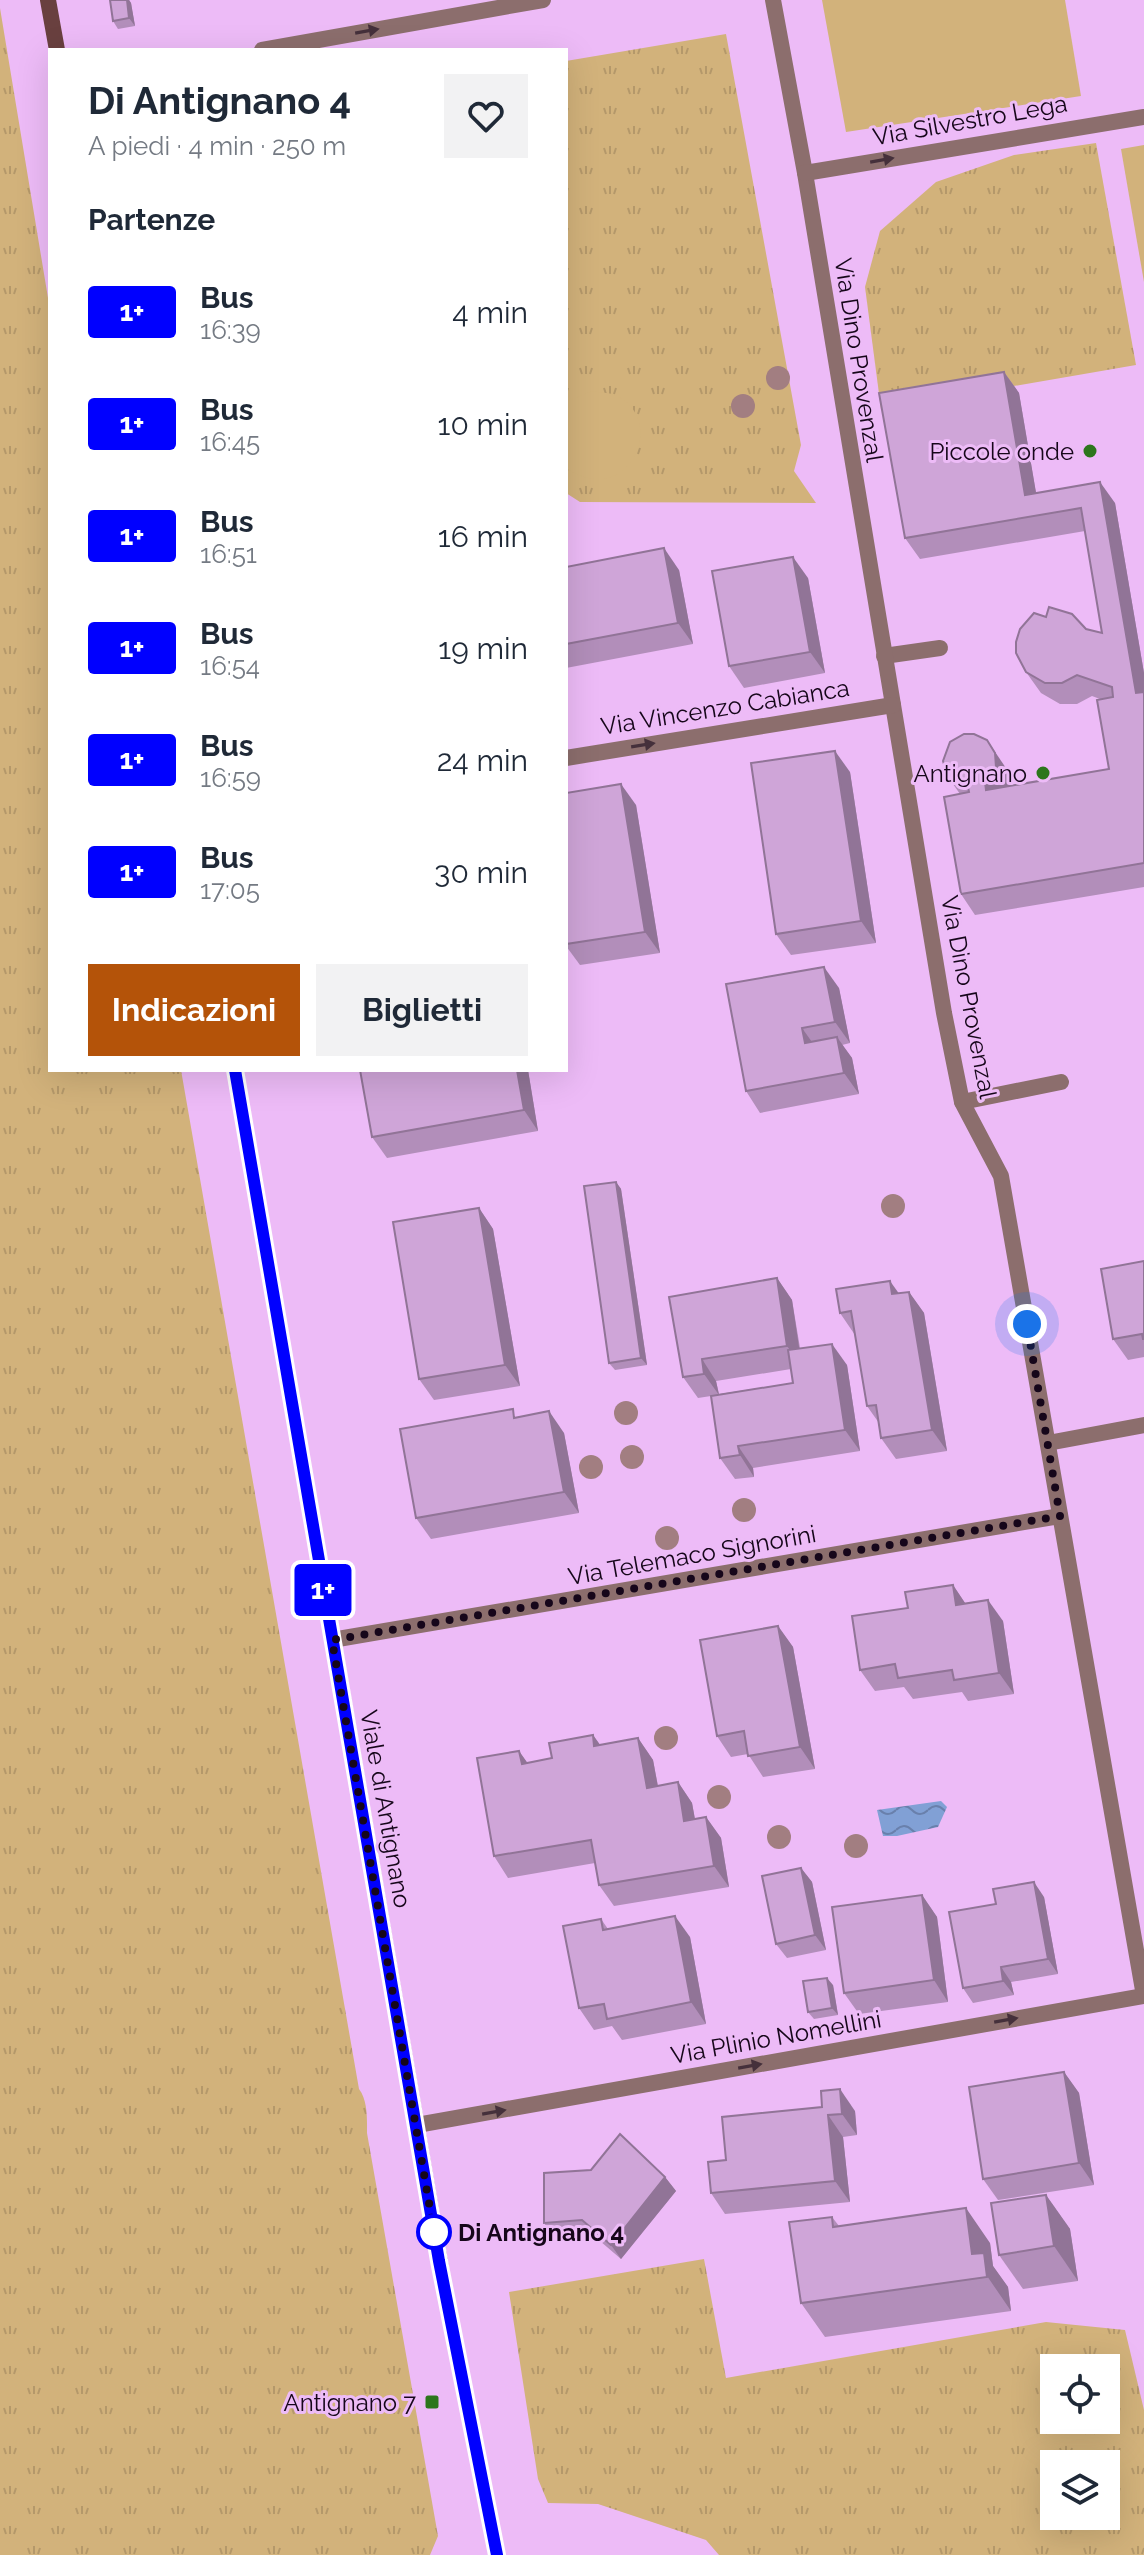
<!DOCTYPE html>
<html lang="it">
<head>
<meta charset="utf-8">
<style>
	:root { --surface:#fff; --page:#f2f2f3; --text:#1f2937; --muted:#747a83; --accent:#b45309 }
	body { margin:0; font-family:Raleway,sans-serif; background:var(--page); color:var(--text); height:100vh; display:flex; flex-direction:column; font-size:30px; white-space:nowrap }
	* { box-sizing:border-box; margin:0 }
	p { font-size:26px; color:var(--muted) }
	.icon { flex:none; width:44px; height:44px; fill:none; stroke:currentColor; stroke-width:2; stroke-linecap:round; stroke-linejoin:round }
	.map { position:relative; flex:1; overflow:hidden }
	.details { position:absolute; left:48px; top:48px; width:520px; height:1024px; display:flex; flex-direction:column; background:var(--surface); border-radius:0px; box-shadow:0 8px 32px #0002 }
	.details>* { flex:none }
	.badge { padding:0 16px; border-radius:6px; font-size:28px; line-height:52px }
	.fabs { position:absolute; left:1040px; top:2354px; display:grid; gap:16px }
	.fabs a { display:grid; place-items:center; width:80px; height:80px; border-radius:0px; background:var(--surface); box-shadow:0 8px 32px #0002; font-size:40px }
	.you { position:absolute; width:40px; height:40px; margin:-20px; border:6px solid #fff; border-radius:50%; background:#1a73e8; box-shadow:0 0 0 12px #1a73e833 }
	.map>.badge { position:absolute; translate:-50% -50%; box-shadow:0 0 0 4px #fff }
	h2 { padding:0 40px; font-size:30px; line-height:72px }
	.round { display:grid; place-items:center; flex:none; width:84px; height:84px; border-radius:0px; background:var(--page) }
	.head { display:flex; align-items:center; justify-content:space-between; height:136px; padding:0 40px }
	h1 { font-size:38px; font-weight:700; line-height:60px }
	.primary-button { display:flex; gap:16px; margin-top:auto; padding:16px 40px }
	.primary-button a { flex:1; height:92px; border-radius:0px; background:var(--accent); color:#fff; font-size:32px; font-weight:700; line-height:92px; text-align:center }
	.primary-button a+a { background:var(--page); color:var(--text) }
	ul { padding:0; list-style:none }
	li { display:flex; align-items:center; gap:24px; height:112px; padding:0 40px }
	li div { flex:1 }
	li b { display:block; font-size:30px }
	li em { font-style:normal }
	li .badge { min-width:88px; font-weight:700; text-align:center }
	.map>svg:first-child { display:block }
</style>
</head>
<body>
<div class="map">
<svg width="1144" height="2555" viewBox="0 0 1144 2555">
	<defs>
		<pattern id="grass-tufts" width="24" height="20" patternUnits="userSpaceOnUse" patternTransform="scale(2)"><rect width="24" height="20" fill="#d2b27b"/><path d="M3 7l-1-3M5 7V3M7 7l1-3M15 17l-1-3M17 17v-4M19 17l1-3" fill="none" stroke="#b4986a"/></pattern>
		<pattern id="water-waves" width="16" height="10" patternUnits="userSpaceOnUse" patternTransform="scale(2)"><rect width="16" height="10" fill="#81a0d5"/><path d="M0 5q4-4 8 0t8 0" fill="none" stroke="#6980ac"/></pattern>
	</defs>
	<rect width="100%" height="100%" fill="#edbbf7"/>
	<g fill="url(#grass-tufts)" fill-rule="evenodd">
		<path d="M0,8l50,302v760h131l178,1019c9,12 8,30 8,44l71,403 -8,19h-430z"/>
		<polygon points="726,34 801,445 794,471 816,503 580,502 566,493 566,61"/>
		<polygon points="1096,143 1136,365 881,409 865,287 880,231 936,182 1014,155"/>
		<path d="M704,2259l22,119 320,-56 79,8 19,80v145h-425l-13,-15 -108,-36 -50,-1 -10,-24 -29,-187zM1106,2368v52h-52v-52zM1106,2464v52h-52v-52z"/>
	</g>
	<g fill="#d2b27b">
		<polygon points="822,0 1065,0 1081,96 846,132"/>
		<polygon points="1144,145 1144,282 1121,149"/>
		<path d="M592,391c7,2 18,1 25,5 51,25 12,114 -51,72v-64l2,-3z"/>
	</g>
	<polygon fill="url(#water-waves)" points="941,1801 947,1807 938,1827 897,1836 883,1836 877,1810"/>
	<g fill="none" stroke-linecap="round" stroke-linejoin="round">
		<g stroke="#8c6e6d" stroke-width="16">
			<polyline points="884,656 940,648"/>
			<polyline points="962,1102 1061,1082"/>
		</g>
		<g stroke="#8c6e6d" stroke-width="16">
			<polyline points="773,0 805,173 944,1013 962,1102 1001,1176 1144,1996"/>
			<polyline points="262,50 543,0"/>
			<polyline points="805,173 1144,117"/>
			<polyline points="566,758 893,705"/>
			<polyline points="1048,1443 1144,1425"/>
			<polyline points="332,1640 1060,1516"/>
			<polyline points="417,2125 1144,1996"/>
		</g>
		<g stroke="#69403f" stroke-width="16">
			<polyline points="48,0 57,50"/>
			<polyline points="235,1070 445,2292 497,2555"/>
		</g>
	</g>
	<g fill="#a27e81">
		<circle cx="778" cy="378" r="12"/>
		<circle cx="743" cy="406" r="12"/>
		<circle cx="893" cy="1206" r="12"/>
		<circle cx="626" cy="1413" r="12"/>
		<circle cx="632" cy="1457" r="12"/>
		<circle cx="591" cy="1467" r="12"/>
		<circle cx="744" cy="1510" r="12"/>
		<circle cx="667" cy="1538" r="12"/>
		<circle cx="666" cy="1738" r="12"/>
		<circle cx="719" cy="1797" r="12"/>
		<circle cx="779" cy="1837" r="12"/>
		<circle cx="856" cy="1846" r="12"/>
	</g>
	<g fill="#b28eba" fill-rule="evenodd">
		<polygon points="110,0 129,0 131,3 135,26 118,29 113,21"/>
		<polygon points="1004,372 1019,393 1036,493 1115,503 1144,673 1144,887 975,915 961,894 960,794 948,777 1010,774 1010,786 1109,769 1100,699 1092,696 1077,704 1060,704 1041,693 1026,672 1086,629 1102,633 1085,531 920,559 905,538"/>
		<polygon points="566,567 679,570 693,644 566,668"/>
		<polygon points="808,578 825,673 744,688 729,666"/>
		<polygon points="850,772 876,943 791,955 776,934"/>
		<polygon points="566,793 636,805 660,953 580,965 566,946"/>
		<polygon points="839,988 850,1043 842,1045 852,1058 859,1094 760,1113 746,1091"/>
		<polygon points="528,1070 538,1131 387,1158 372,1137"/>
		<polygon points="616,1182 621,1189 647,1365 615,1370 609,1363"/>
		<polygon points="479,1208 493,1229 520,1386 434,1400 419,1379"/>
		<polygon points="1144,1261 1144,1357 1128,1360 1113,1339"/>
		<path d="M777,1278l15,22 8,48 47,17 13,86 -107,17 1,9 -19,2 -15,-21 -9,-62 -13,2 -15,-21zM791,1369l2,14 -74,11 -3,-13z"/>
		<polygon points="909,1292 924,1313 947,1451 896,1459 881,1438 879,1423 867,1406 855,1335 840,1313 899,1293"/>
		<polygon points="518,1417 564,1433 579,1513 431,1539 416,1518"/>
		<polygon points="953,1585 965,1603 1003,1621 1014,1694 968,1701 962,1692 913,1699 904,1687 875,1691 860,1670 908,1608"/>
		<polygon points="778,1626 793,1647 815,1769 763,1777 748,1754 731,1757 717,1736"/>
		<polygon points="593,1735 600,1745 638,1738 653,1760 658,1786 678,1782 692,1803 695,1819 706,1817 721,1838 729,1887 614,1906 599,1885 595,1863 508,1878 494,1856 519,1751 527,1763 552,1758"/>
		<polygon points="801,1868 812,1882 826,1950 787,1958 776,1944"/>
		<polygon points="922,1895 937,1917 948,2002 859,2014 844,1993"/>
		<polygon points="1044,1897 1058,1974 1011,1982 1014,1995 973,2003 963,1988"/>
		<polygon points="601,1919 608,1929 690,1937 706,2024 622,2040 612,2026 594,2030 579,2008"/>
		<polygon points="833,1985 838,2015 814,2019 808,2012"/>
		<polygon points="1064,2072 1079,2093 1094,2185 998,2200 983,2179"/>
		<polygon points="855,2111 857,2135 843,2137 850,2202 725,2214 711,2193 726,2160 722,2117"/>
		<polygon points="665,2177 676,2191 621,2259 593,2235 555,2238 544,2223"/>
		<polygon points="1046,2195 1070,2229 1078,2281 1023,2289 999,2255"/>
		<polygon points="832,2217 839,2226 990,2243 993,2266 1008,2287 1011,2311 825,2337 801,2303"/>
	</g>
	<g fill="#917497">
		<polygon points="127,0 129,0 131,3 135,26 129,18"/>
		<polygon points="1004,372 1019,393 1040,516 1025,495"/>
		<polygon points="1100,482 1115,503 1144,673 1144,704 1136,693"/>
		<polygon points="664,548 679,570 693,644 678,623"/>
		<polygon points="793,557 808,578 825,673 810,652"/>
		<polygon points="987,740 1010,774 1010,788 986,790 985,782"/>
		<polygon points="835,751 850,772 876,943 861,921"/>
		<polygon points="621,784 636,805 660,953 645,932"/>
		<polygon points="824,967 839,988 850,1043 835,1022"/>
		<polygon points="802,1028 817,1049 805,1043"/>
		<polygon points="837,1037 852,1058 859,1094 844,1073"/>
		<polygon points="517,1070 528,1070 538,1131 524,1110"/>
		<polygon points="616,1182 621,1189 647,1365 641,1358"/>
		<polygon points="479,1208 493,1229 520,1386 505,1365"/>
		<polygon points="777,1278 792,1300 802,1367 787,1346"/>
		<polygon points="890,1281 905,1302 892,1294"/>
		<polygon points="909,1292 924,1313 947,1451 932,1430"/>
		<polygon points="832,1344 847,1365 860,1451 845,1430"/>
		<polygon points="702,1359 716,1381 719,1395 704,1374"/>
		<polygon points="549,1411 564,1433 579,1513 564,1492"/>
		<polygon points="738,1446 753,1468 754,1477 740,1455"/>
		<polygon points="953,1585 967,1606 956,1605"/>
		<polygon points="988,1600 1003,1621 1014,1694 999,1673"/>
		<polygon points="778,1626 793,1647 815,1769 800,1747"/>
		<polygon points="593,1735 608,1756 594,1746"/>
		<polygon points="638,1738 653,1760 662,1809 647,1788"/>
		<polygon points="519,1751 534,1772 522,1764"/>
		<polygon points="678,1782 692,1803 699,1842 684,1821"/>
		<polygon points="706,1817 721,1838 729,1887 714,1866"/>
		<polygon points="801,1868 812,1882 826,1950 815,1935"/>
		<polygon points="1034,1882 1044,1897 1058,1974 1048,1959"/>
		<polygon points="922,1895 937,1917 948,2002 934,1980"/>
		<polygon points="675,1916 690,1937 706,2024 691,2002"/>
		<polygon points="1001,1967 1011,1982 1014,1995 1003,1981"/>
		<polygon points="827,1978 833,1985 838,2015 832,2008"/>
		<polygon points="1064,2072 1079,2093 1094,2185 1079,2163"/>
		<polygon points="840,2089 855,2111 857,2135 842,2114"/>
		<polygon points="828,2115 843,2137 850,2202 835,2181"/>
		<polygon points="665,2177 676,2191 621,2259 611,2245"/>
		<polygon points="1046,2195 1070,2229 1078,2281 1054,2246"/>
		<polygon points="966,2208 990,2243 993,2266 1008,2287 1011,2311 972,2254"/>
	</g>
	<g fill="#cfa5d8" stroke="#917497" stroke-width="2">
		<polygon points="110,0 127,0 129,18 113,21"/>
		<polygon points="1004,372 1025,495 1100,482 1136,693 1144,692 1144,863 961,894 944,797 969,792 968,787 957,784 948,777 943,761 950,742 964,734 974,734 987,740 995,753 996,767 985,782 986,790 1109,769 1097,700 1113,697 1112,687 1077,675 1062,683 1045,683 1026,672 1016,653 1016,642 1020,629 1034,613 1046,617 1049,607 1072,614 1086,629 1102,633 1081,508 905,538 879,393"/>
		<polygon points="664,548 678,623 566,644 566,567"/>
		<polygon points="793,557 810,652 729,666 712,571"/>
		<polygon points="835,751 861,921 776,934 751,763"/>
		<polygon points="621,784 645,932 566,944 566,793"/>
		<polygon points="824,967 835,1022 802,1028 805,1043 837,1037 844,1073 746,1091 726,984"/>
		<polygon points="360,1070 517,1070 524,1110 372,1137"/>
		<polygon points="616,1182 641,1358 609,1363 584,1186"/>
		<polygon points="479,1208 505,1365 419,1379 393,1222"/>
		<polygon points="1144,1261 1144,1339 1143,1339 1142,1334 1113,1339 1101,1269"/>
		<polygon points="777,1278 787,1346 702,1359 704,1374 683,1377 669,1297"/>
		<polygon points="890,1281 892,1294 909,1292 932,1430 881,1438 876,1405 867,1406 851,1311 840,1313 836,1289"/>
		<polygon points="832,1344 845,1430 738,1446 740,1455 720,1458 711,1396 793,1383 788,1350"/>
		<polygon points="513,1409 514,1418 549,1411 564,1492 416,1518 400,1429"/>
		<polygon points="953,1585 956,1605 988,1600 999,1673 954,1680 952,1670 898,1678 895,1664 860,1670 852,1616 908,1608 905,1592"/>
		<polygon points="778,1626 800,1747 748,1756 744,1731 717,1736 700,1640"/>
		<polygon points="593,1735 594,1746 638,1738 647,1788 678,1782 684,1821 706,1817 714,1866 599,1885 591,1840 494,1856 477,1758 519,1751 522,1764 552,1758 549,1743"/>
		<polygon points="801,1868 815,1935 776,1944 762,1876"/>
		<polygon points="1034,1882 1048,1959 1001,1967 1003,1981 963,1988 949,1912 996,1904 993,1889"/>
		<polygon points="922,1895 934,1980 844,1993 832,1907"/>
		<polygon points="675,1916 691,2002 607,2019 604,2004 579,2008 563,1926 601,1919 603,1930"/>
		<polygon points="827,1978 832,2008 808,2012 803,1981"/>
		<polygon points="1064,2072 1079,2163 983,2179 969,2087"/>
		<polygon points="840,2089 842,2114 828,2115 835,2181 711,2193 708,2162 726,2160 722,2117 822,2107 821,2091"/>
		<polygon points="620,2134 665,2177 611,2245 582,2220 544,2223 544,2173 591,2170"/>
		<polygon points="1046,2195 1054,2246 999,2255 991,2203"/>
		<polygon points="966,2208 972,2254 984,2253 987,2277 801,2303 789,2222 832,2217 833,2227"/>
	</g>
	<defs><path id="oneway-solid" d="M-6-.8H1V-3.2L6.5 0L1 3.2V.8H-6Z" transform="scale(2)"/></defs>
	<g fill="#45303b">
		<use href="#oneway-solid" transform="translate(367 31) rotate(-10)"/>
		<use href="#oneway-solid" transform="translate(882 160) rotate(-10)"/>
		<use href="#oneway-solid" transform="translate(643 745) rotate(-9)"/>
		<use href="#oneway-solid" transform="translate(1006 2020) rotate(-10)"/>
		<use href="#oneway-solid" transform="translate(750 2066) rotate(-10)"/>
		<use href="#oneway-solid" transform="translate(494 2112) rotate(-10)"/>
	</g>
	<g fill="none" stroke-linecap="round" stroke-linejoin="round">
		<g stroke="#fff" stroke-width="18">
			<polyline id="line" points="235,1070 439,2261 497,2555"/>
		</g>
		<use href="#line" stroke="#00f" stroke-width="12"/>
		<polyline stroke="#16061a" stroke-width="8" stroke-dasharray="0 14.4" points="434,2232 332,1640 1060,1516 1027,1324"/>
	</g>
	<g fill="#2c761c" stroke="#edbbf7" stroke-width="3">
		<circle cx="1090" cy="451" r="8"/>
		<circle cx="1043" cy="773" r="8"/>
		<rect x="424" y="2394" width="16" height="16" rx="4"/>
	</g>
	<circle fill="#fff" stroke="#00f" stroke-width="4" cx="434" cy="2232" r="16"/>
	<g text-anchor="middle" dominant-baseline="central" stroke-width="6" stroke-linejoin="round" paint-order="stroke">
		<g font-size="24" fill="#16061a" stroke="#edbbf7">
			<text transform="translate(970 120) rotate(-10)">Via Silvestro Lega</text>
			<text transform="translate(859 360) rotate(81)">Via Dino Provenzal</text>
			<text transform="translate(725 707) rotate(-9)">Via Vincenzo Cabianca</text>
			<text transform="translate(969 997) rotate(79)">Via Dino Provenzal</text>
			<text transform="translate(692 1555) rotate(-10)">Via Telemaco Signorini</text>
			<text transform="translate(386 1809) rotate(80)">Viale di Antignano</text>
			<text transform="translate(776 2037) rotate(-10)">Via Plinio Nomellini</text>
		</g>
		<g font-size="24" fill="#16061a" stroke="#edbbf7" text-anchor="end">
			<text x="1074" y="451">Piccole onde</text>
			<text x="1027" y="773">Antignano</text>
			<text x="416" y="2402">Antignano 7</text>
		</g>
		<g font-size="24" font-weight="bold" fill="#16061a" stroke="#edbbf7" text-anchor="start">
			<text x="458" y="2232">Di Antignano 4</text>
		</g>
	</g>
</svg>
<div class="fabs">
<a><svg class="icon" aria-label="locate" viewBox="0 0 24 24"><circle cx="12" cy="12" r="6"/><path d="M12 2v4M12 18v4M2 12h4M18 12h4"/></svg></a>
<a><svg class="icon" aria-label="layers" viewBox="0 0 24 24"><path d="M12 4l9 5-9 5-9-5zM3 14l9 5 9-5"/></svg></a>
</div>
<div class="you" style="left:1027px;top:1324px"></div>
<b class="badge" style="left:323px;top:1590px;background:#00f;color:#fff">1+</b>
<section class="details">
<div class="head"><div><h1>Di Antignano 4</h1><p>A piedi · 4 min · 250 m</p></div><a class="round"><svg class="icon" aria-label="heart" viewBox="0 0 24 24"><path d="M12 20l-8-8c-3-5 5-10 8-4 3-6 11-1 8 4z"/></svg></a></div>
<h2>Partenze</h2>
<ul>
<li><span class="badge" style="background:#00f;color:#fff">1+</span><div><b>Bus</b><p>16:39</p></div><em>4 min</em></li>
<li><span class="badge" style="background:#00f;color:#fff">1+</span><div><b>Bus</b><p>16:45</p></div><em>10 min</em></li>
<li><span class="badge" style="background:#00f;color:#fff">1+</span><div><b>Bus</b><p>16:51</p></div><em>16 min</em></li>
<li><span class="badge" style="background:#00f;color:#fff">1+</span><div><b>Bus</b><p>16:54</p></div><em>19 min</em></li>
<li><span class="badge" style="background:#00f;color:#fff">1+</span><div><b>Bus</b><p>16:59</p></div><em>24 min</em></li>
<li><span class="badge" style="background:#00f;color:#fff">1+</span><div><b>Bus</b><p>17:05</p></div><em>30 min</em></li>
</ul>
<div class="primary-button"><a>Indicazioni</a><a>Biglietti</a></div>
</section>
</div>
</body>
</html>
